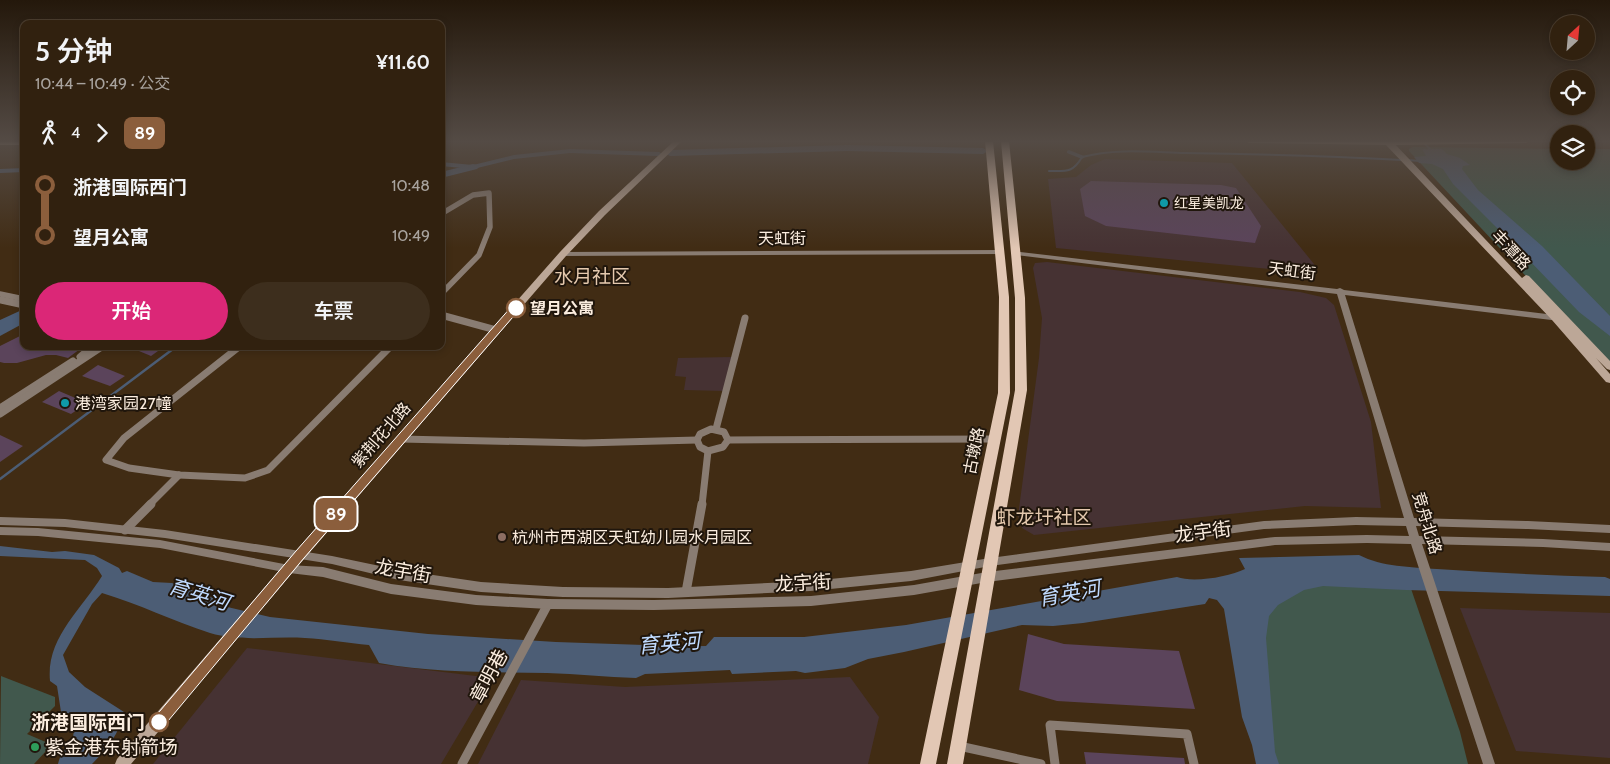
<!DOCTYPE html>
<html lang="zh">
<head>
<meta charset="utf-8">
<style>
	:root { --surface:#31210f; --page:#3d2e1d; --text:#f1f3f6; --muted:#a8a39e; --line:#4c3e2f; --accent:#db2777 }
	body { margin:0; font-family:Cabin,"Noto Sans SC",sans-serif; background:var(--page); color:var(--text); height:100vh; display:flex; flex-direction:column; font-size:19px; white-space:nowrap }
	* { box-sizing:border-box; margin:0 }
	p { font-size:16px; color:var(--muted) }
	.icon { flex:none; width:28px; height:28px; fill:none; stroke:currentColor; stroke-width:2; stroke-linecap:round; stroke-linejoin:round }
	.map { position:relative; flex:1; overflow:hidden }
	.details { position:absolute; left:20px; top:20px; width:425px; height:330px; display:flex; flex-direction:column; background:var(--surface); border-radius:10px; box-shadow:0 2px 8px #0003,0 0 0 1px var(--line) }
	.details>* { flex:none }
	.badge { padding:0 10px; border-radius:8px; font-size:18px; line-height:32px }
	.needle { width:32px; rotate:26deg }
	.buttons { position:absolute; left:1550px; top:15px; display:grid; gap:10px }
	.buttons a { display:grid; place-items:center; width:45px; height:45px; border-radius:50%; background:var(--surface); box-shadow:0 2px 8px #0003,0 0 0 1px var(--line); font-size:25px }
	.map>.badge { position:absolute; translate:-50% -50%; box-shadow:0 0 0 2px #fff }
	.legs { display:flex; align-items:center; gap:8px; height:55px; padding:0 15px; font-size:16px }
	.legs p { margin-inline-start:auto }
	.summary { display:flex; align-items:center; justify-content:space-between; height:85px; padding:0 15px }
	h1 { font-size:28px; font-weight:600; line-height:38px }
	.primary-button { display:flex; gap:10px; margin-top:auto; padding:10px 15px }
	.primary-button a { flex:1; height:58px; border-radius:30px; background:var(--accent); color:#fff; font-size:20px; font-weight:600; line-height:58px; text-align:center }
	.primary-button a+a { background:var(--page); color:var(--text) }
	ul { padding:0 15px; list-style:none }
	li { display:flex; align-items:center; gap:18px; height:50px; font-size:19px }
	li i { display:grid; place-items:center; width:8px; height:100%; margin:0 6px; background:currentColor }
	li i::after { content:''; width:12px; height:12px; margin:-6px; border:4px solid; border-radius:50%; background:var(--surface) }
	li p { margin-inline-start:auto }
	li:first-child i { background:linear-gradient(#0000 50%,currentColor 0) }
	li:last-child i { background:linear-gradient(currentColor 50%,#0000 0) }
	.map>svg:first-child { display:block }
</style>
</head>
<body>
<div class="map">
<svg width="1610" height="764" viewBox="0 0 1610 764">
	<rect width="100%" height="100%" fill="#412c14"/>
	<g fill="#463233">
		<polygon points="1105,159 1232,163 1314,264 1311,273 1056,248 1048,179 1076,177 1091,165"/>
		<polygon points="1047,262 1300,292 1326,298 1334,305 1371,422 1381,508 1305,506 1034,535 1022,528 1018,516 1039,358 1042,318 1033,268 1035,263"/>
		<polygon points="732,357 724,391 684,390 686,377 675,376 678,358"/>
		<polygon points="1460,608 1610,613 1610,758 1516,751"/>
		<polygon points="247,648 492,678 441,764 153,764"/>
		<polygon points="850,677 879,717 868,764 478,764 521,680 625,687"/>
	</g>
	<g fill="#41584d">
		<polygon points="1413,147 1559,149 1559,161 1586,161 1586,149 1610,149 1610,366 1409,151 1409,149"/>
		<polygon points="1407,577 1460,732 1468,764 1273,764 1243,582"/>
		<polygon points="1,676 55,697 55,706 27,734 48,743 46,751 34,764 0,764"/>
	</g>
	<g fill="#4c5d75">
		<polygon points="1422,149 1442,149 1447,154 1460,158 1470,165 1463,166 1462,169 1478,190 1542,246 1610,316 1610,336 1579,312 1525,256 1506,248 1504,244 1508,239 1453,184 1443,169 1432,164 1419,163 1414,157 1426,156"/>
		<polygon points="24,309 24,323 0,336 0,320"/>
		<path d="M0,546l52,6 13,-1 29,4 25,13 3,5 5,-2 26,11 19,1 41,15 6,7 51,12 158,17 128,8 88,3 6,2 56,-1 8,-9h90l102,-12 271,-48c16,6 52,0 68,-8l-6,-11 120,-3c23,12 52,12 78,14 56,4 112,6 168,8l5,2v17l-204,-6 -83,-4 -19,4 -26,15 -9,11 -3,22 9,114 4,12h-23l-4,-19 -10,-28 -18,-108 -7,-9 -8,-2 -4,6 -122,19 -30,3 -31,-1 -118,27 -36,7 -23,9 -40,5 -9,-2 -64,3 -2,-4 -85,4 -9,4c-30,-1 -59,-4 -89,-5 -57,-1 -112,0 -168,-10l-10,-18c-21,-2 -43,-6 -64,-7 -32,-2 -65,4 -95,-5 -37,-12 -71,-29 -108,-40l-10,11 -29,51 6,17 16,15 39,25c-5,22 -16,36 -32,52h-34c6,-25 26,-22 9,-51l-6,-1 -4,-26 -7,-5c-4,-43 31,-71 52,-105l-5,-8 -12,-8 -85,-4z"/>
	</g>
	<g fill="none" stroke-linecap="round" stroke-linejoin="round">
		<g stroke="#4c5d75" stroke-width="2">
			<polyline points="1422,141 1431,150"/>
			<polyline points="1408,160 1420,161"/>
			<path d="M1049,171c17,0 24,2 33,-14 33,-9 69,-5 103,-4 73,1 145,3 218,7"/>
		</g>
		<polyline stroke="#4c5d75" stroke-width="2.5" points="0,479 177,346"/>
		<g fill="#4c5d75" fill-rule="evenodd">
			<polygon points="570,149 659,152 662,154 659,156 570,153 514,159 473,169 441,166 441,162 473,165 514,155"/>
			<polygon points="1069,150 1084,156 1085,157 1082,159 1067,153 1067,151"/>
			<polygon points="24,168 24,172 0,173 0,169"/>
		</g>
		<g fill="#4c5d75" fill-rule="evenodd">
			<polygon points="847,145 983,148 988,151 983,154 847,151 670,156 665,153 670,150"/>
			<polygon points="473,164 477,165 479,167 477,169 441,178 441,172"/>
		</g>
	</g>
	<g fill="#5b445b">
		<polygon points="1091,181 1221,185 1236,188 1261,226 1255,243 1106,226 1085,216 1080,189"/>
		<polygon points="24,334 24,346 84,346 68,358 56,355 46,355 17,363 4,363 0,362 0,346"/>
		<polygon points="127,346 165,346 151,356"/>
		<polygon points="98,365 125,376 110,386 82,376"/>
		<polygon points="59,391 87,403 71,414 42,402"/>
		<polygon points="0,435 23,446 0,462"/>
		<polygon points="1028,634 1064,644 1179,651 1195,709 1057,701 1019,690"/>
		<polygon points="1084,752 1184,758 1185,764 1086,764"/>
	</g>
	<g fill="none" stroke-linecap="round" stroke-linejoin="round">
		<g stroke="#897c72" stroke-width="5.5">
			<polyline points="441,214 473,195 489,193 490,227 479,255 441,294"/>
			<polyline points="0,294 24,299"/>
			<polyline points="0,300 7,301"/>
		</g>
		<g stroke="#897c72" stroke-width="7">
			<polyline points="1,300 24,305"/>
			<polyline points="441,315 496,330"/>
			<polyline points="240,346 124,438 106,460 129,468 179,475 245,478 268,470 391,346"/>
			<polyline points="80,357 93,346"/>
			<polyline points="0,408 73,361"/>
			<polyline points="0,414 103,346"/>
			<polygon points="711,429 724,432 728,440 723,447 708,451 700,447 697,440 700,434"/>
			<polyline points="716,429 745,318"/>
			<polyline points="401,439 584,443 697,440"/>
			<polyline points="728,440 995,439"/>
			<polyline points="149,505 179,475"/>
			<polyline points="702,505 708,451"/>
		</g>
		<g stroke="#897c72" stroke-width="9">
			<polyline points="125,530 151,504"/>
			<polyline points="686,592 702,504"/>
			<polyline points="959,746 1041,764"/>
			<polyline points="462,764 548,604"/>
			<polyline points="1055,764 1050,725 1187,734 1194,764"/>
		</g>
		<g fill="#897c72" fill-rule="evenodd">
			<polygon points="1001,250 1004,250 1004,254 563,256 559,254 563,252"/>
			<polygon points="1012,251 1337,289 1340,288 1344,290 1563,316 1564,318 1563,320 1560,321 1345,295 1414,518 1528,521 1610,525 1610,533 1528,529 1416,526 1419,536 1543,539 1610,543 1610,551 1543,547 1422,544 1495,764 1483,764 1411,544 1367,543 1275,545 987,582 914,595 811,606 654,610 548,609 476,605 391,594 323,577 289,573 160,548 38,536 0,535 0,527 38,528 160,540 289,565 323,567 391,584 476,595 548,599 654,600 811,596 914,585 987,572 1275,537 1367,535 1409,536 1406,526 1356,525 1264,529 990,566 911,581 810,591 668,598 563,597 481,592 399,580 332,564 165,538 65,527 0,525 0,517 65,519 165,530 332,556 399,570 481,582 563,587 668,588 810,581 911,571 990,558 1264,521 1356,517 1404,518 1337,294 1015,255 1012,255"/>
		</g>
		<g fill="#bca797" fill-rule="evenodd">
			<polygon points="674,141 682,141 605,215 566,256 304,559 131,764 115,764 117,759 296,551 560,252 599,211"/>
			<polygon points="1386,141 1392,141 1522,278 1526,275 1529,276 1610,361 1610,370 1607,369 1596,358 1610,374 1610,383 1606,382 1552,320 1386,145"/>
		</g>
		<g fill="#e2c7b4" fill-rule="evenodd">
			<polygon points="985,141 993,141 1009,297 1010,393 936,764 920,764 998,393 999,297"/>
			<polygon points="1001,141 1009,141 1025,298 1027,390 963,764 947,764 1015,390 1015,298"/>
			<polygon points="1245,141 1530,141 1526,143 1395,145 1249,143"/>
		</g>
		<rect fill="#efd8c7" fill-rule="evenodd" x="0" y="141" width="24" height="4"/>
	</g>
	<linearGradient id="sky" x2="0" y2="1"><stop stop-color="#24180b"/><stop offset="0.57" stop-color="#544b45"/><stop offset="1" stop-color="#544b45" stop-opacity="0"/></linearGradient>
	<rect width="1610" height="248" fill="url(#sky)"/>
	<polygon fill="#8b5e3c" stroke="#fff" points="516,305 519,306 519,310 304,558 163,727 159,729 154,727 152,722 154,718 296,551 512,306"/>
	<g fill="#0f9aa8" stroke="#20160c" stroke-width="2">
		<circle cx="1164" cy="203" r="5"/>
		<circle cx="65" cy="403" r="5"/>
	</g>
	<g fill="#fff" stroke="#8b5e3c" stroke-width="2.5">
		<circle cx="516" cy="308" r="9"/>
		<circle cx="159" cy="722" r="9"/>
	</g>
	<circle fill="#8d6e63" stroke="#20160c" stroke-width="2" cx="502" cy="537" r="5"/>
	<circle fill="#2e9e5b" stroke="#20160c" stroke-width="2" cx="35" cy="747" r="5"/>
	<g text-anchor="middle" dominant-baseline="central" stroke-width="4" stroke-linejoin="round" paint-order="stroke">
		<g font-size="14" fill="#fbeddf" stroke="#20160c" text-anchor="start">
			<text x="1174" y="203">红星美凯龙</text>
		</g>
		<g font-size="16" fill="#fbeddf" stroke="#20160c">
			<text x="782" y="238">天虹街</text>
			<text transform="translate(1511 250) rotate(47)">丰潭路</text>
			<text transform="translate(1292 271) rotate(7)">天虹街</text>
			<text transform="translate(381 435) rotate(-49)">紫荆花北路</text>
			<text transform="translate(974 451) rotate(-79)">古墩路</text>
			<text transform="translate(1427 523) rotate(73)">竞舟北路</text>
		</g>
		<g font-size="16" font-weight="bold" fill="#fbeddf" stroke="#20160c" text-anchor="start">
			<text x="530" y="308">望月公寓</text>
		</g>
		<g font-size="16" fill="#fbeddf" stroke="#20160c" text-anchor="start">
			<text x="75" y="403">港湾家园27幢</text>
			<text x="512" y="537">杭州市西湖区天虹幼儿园水月园区</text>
		</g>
		<g font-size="19" fill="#e5c9ae" stroke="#20160c">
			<text x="592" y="276">水月社区</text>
			<text x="1044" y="517">虾龙圩社区</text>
		</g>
		<g font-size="19" fill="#fbeddf" stroke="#20160c">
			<text transform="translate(1203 532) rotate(-7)">龙宇街</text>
			<text transform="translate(403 571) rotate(10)">龙宇街</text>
			<text transform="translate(803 583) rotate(-3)">龙宇街</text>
			<text transform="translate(489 676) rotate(-62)">章明巷</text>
		</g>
		<g font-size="19" font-weight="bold" fill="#fbeddf" stroke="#20160c" text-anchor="end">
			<text x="145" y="722">浙港国际西门</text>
		</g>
		<g font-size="19" fill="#fbeddf" stroke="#20160c" text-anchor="start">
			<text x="45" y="747">紫金港东射箭场</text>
		</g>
		<g font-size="21" font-style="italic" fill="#bfdaff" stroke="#20160c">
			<text transform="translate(1069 593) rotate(-10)">育英河</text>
			<text transform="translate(199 594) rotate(17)">育英河</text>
			<text transform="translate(669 643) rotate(-5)">育英河</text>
		</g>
	</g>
</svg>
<div class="buttons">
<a><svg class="needle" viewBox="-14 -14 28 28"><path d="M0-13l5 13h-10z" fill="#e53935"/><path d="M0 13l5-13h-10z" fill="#a8a39e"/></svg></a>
<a><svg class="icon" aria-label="locate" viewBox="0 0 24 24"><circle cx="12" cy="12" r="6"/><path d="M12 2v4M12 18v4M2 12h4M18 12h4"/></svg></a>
<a><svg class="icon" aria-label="layers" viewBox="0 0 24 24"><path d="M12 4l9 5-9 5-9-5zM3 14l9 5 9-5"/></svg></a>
</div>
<b class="badge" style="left:336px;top:514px;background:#8b5e3c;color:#fff">89</b>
<section class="details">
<div class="summary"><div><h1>5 分钟</h1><p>10:44 – 10:49 · 公交</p></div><b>¥11.60</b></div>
<div class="legs"><svg class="icon" aria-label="walk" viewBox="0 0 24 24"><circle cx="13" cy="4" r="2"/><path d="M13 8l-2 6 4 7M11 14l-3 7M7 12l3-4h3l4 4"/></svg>4<svg class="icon" aria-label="forward" viewBox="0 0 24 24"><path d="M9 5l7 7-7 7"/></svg><b class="badge" style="background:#8b5e3c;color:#fff">89</b></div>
<ul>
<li><i style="color:#8b5e3c"></i><b>浙港国际西门</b><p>10:48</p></li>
<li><i style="color:#8b5e3c"></i><b>望月公寓</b><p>10:49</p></li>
</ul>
<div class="primary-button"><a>开始</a><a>车票</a></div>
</section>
</div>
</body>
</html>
